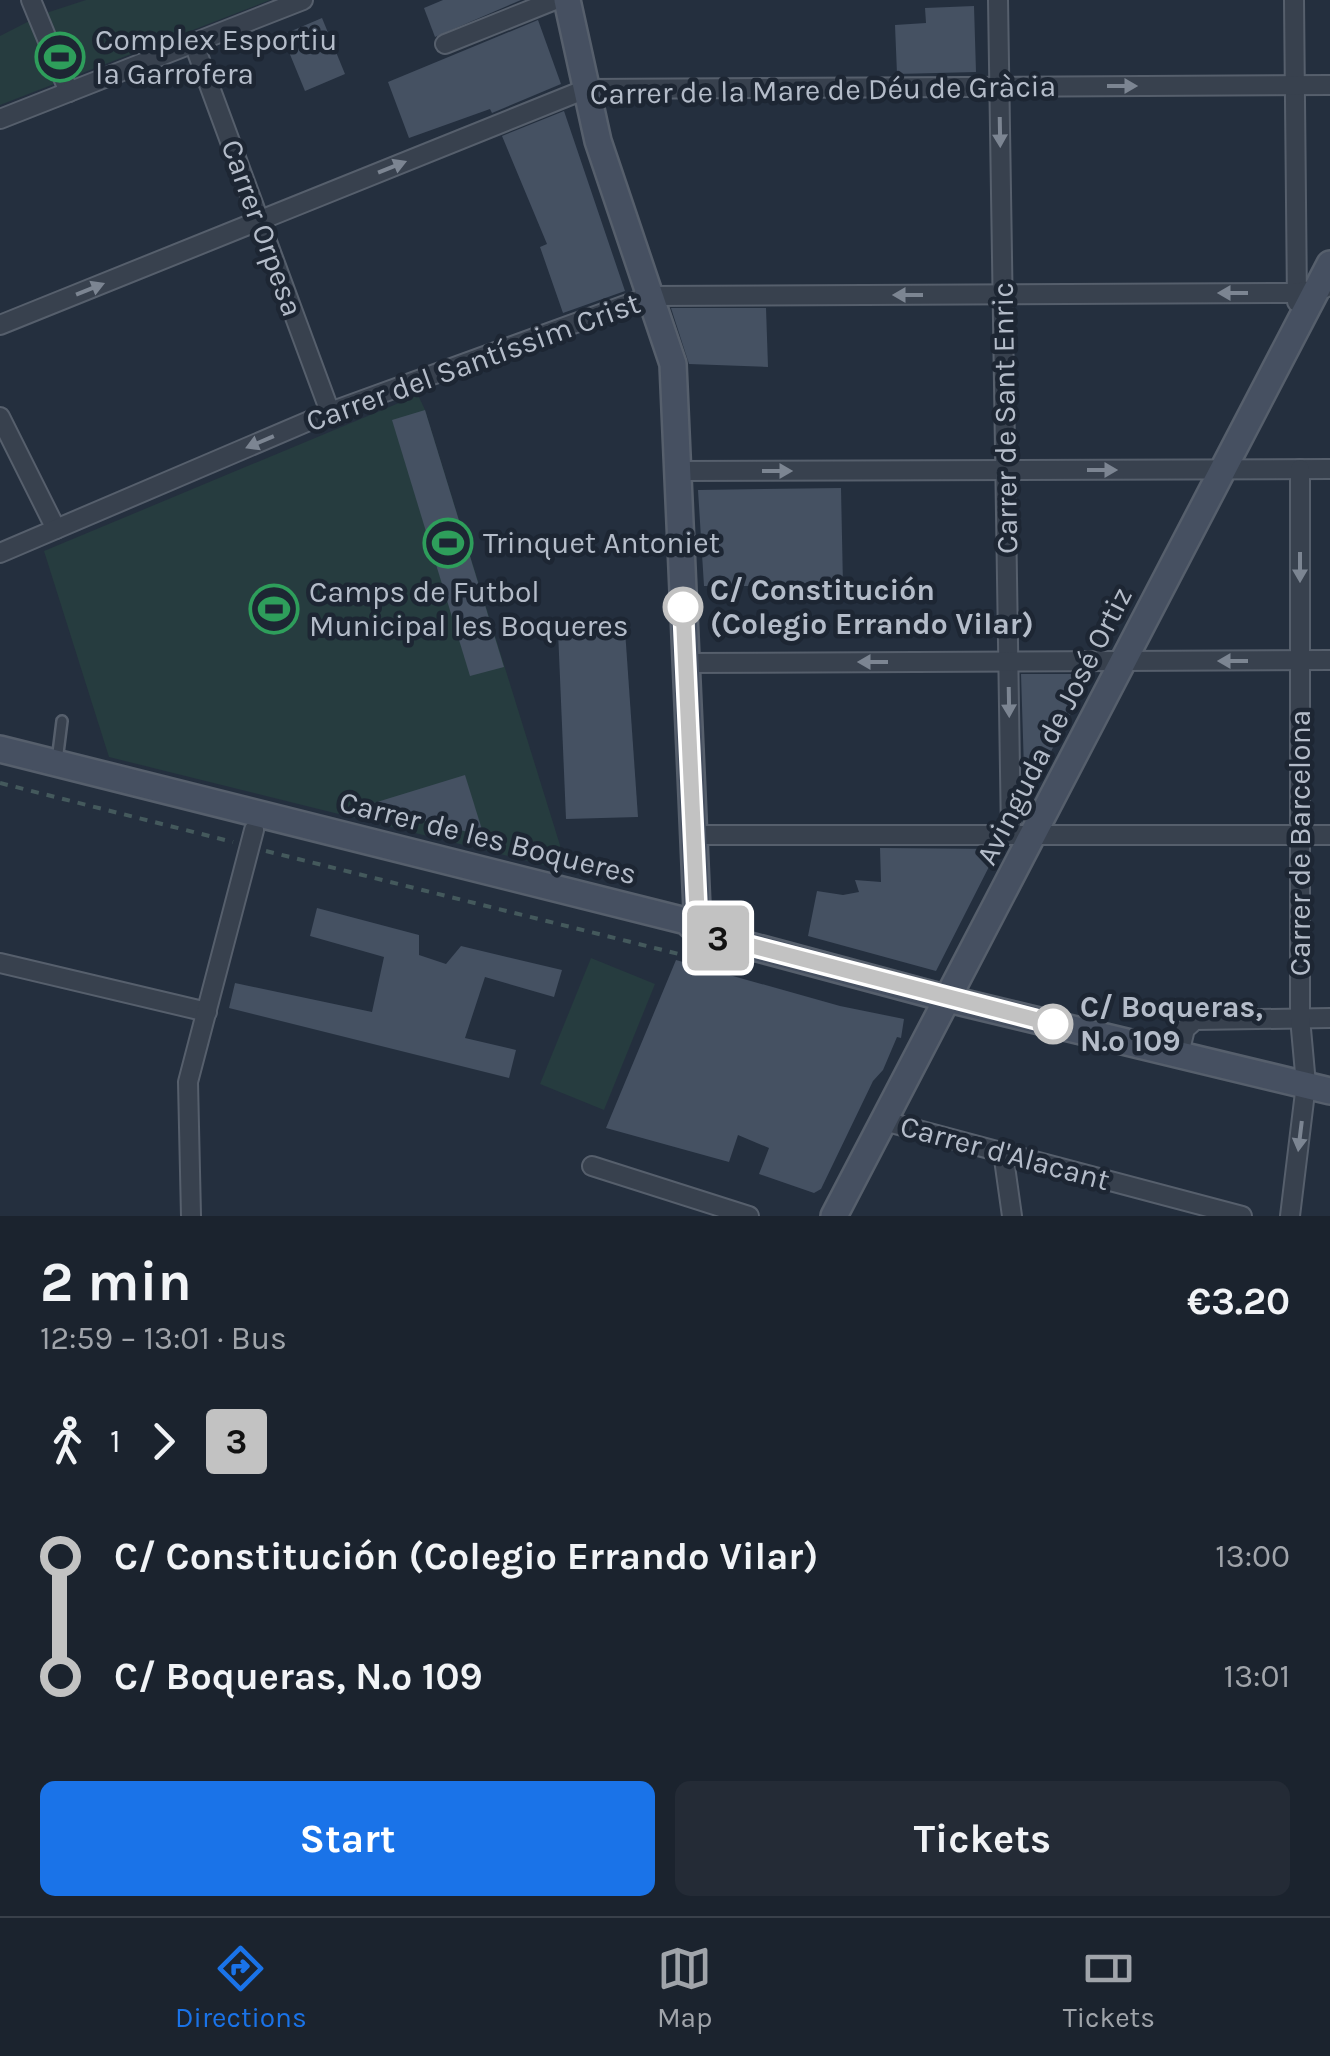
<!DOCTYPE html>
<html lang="en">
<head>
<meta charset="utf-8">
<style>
	:root { --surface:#1b232e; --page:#242b36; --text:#f1f3f6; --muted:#a0a4aa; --line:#39404a; --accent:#1a73e8 }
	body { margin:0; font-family:Karla,sans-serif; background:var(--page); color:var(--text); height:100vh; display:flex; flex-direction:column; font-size:38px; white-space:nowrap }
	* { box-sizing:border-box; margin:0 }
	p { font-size:32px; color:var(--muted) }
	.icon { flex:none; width:55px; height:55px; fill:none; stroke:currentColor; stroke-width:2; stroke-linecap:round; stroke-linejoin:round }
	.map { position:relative; height:1216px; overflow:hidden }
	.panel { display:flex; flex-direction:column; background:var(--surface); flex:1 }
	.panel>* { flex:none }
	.badge { padding:0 20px; border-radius:8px; font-size:35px; line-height:65px }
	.map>.badge { position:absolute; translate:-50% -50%; box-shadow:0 0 0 5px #fff }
	.legs { display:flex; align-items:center; gap:15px; height:110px; padding:0 40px; font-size:32px }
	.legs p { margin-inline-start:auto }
	.summary { display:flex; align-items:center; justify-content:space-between; height:170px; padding:0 40px }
	h1 { font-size:55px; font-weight:700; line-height:75px }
	.action { display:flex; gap:20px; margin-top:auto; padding:20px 40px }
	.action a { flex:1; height:115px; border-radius:15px; background:var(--accent); color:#fff; font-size:40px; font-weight:700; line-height:115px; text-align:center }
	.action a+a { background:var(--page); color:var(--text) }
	ul { padding:0 40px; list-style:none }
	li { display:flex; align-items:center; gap:35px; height:120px; font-size:38px }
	li i { display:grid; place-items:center; width:15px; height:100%; margin:0 12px; background:currentColor }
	li i::after { content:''; width:25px; height:25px; margin:-12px; border:8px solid; border-radius:50%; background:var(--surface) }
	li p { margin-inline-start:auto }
	li:first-child i { background:linear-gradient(#0000 50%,currentColor 0) }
	li:last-child i { background:linear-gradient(currentColor 50%,#0000 0) }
	.dock { display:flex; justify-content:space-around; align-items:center; height:140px; border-top:2px solid var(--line); background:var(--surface); font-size:28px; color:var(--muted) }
	.dock a { display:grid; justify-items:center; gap:5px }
	.dock .on { color:var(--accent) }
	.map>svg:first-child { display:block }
</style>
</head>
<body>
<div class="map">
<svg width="1330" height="1216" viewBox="0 0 1330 1216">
	<rect width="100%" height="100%" fill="#242f3e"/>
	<g fill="#263c3f">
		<polygon points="86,0 270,0 0,105 0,36 43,14"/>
		<polygon points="418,395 425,410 568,871 109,757 44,551"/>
		<polygon points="591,958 655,984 604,1110 540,1084"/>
	</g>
	<g fill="#455162">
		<polygon points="443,0 521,0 435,37 424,8"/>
		<polygon points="974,6 976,72 897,74 895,25 926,23 925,8"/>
		<polygon points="322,18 345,74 305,91 282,35"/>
		<polygon points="538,20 561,84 492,113 490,109 409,138 388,82"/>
		<polygon points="564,111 625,291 563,313 540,247 547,244 502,136"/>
		<polygon points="671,308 766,308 768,367 689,364"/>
		<polygon points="425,410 504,667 470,676 392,420"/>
		<polygon points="841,488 843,586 704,586 698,490"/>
		<polygon points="625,630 638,817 566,819 558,631"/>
		<polygon points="1021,674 1085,674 1089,679 1025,801"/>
		<polygon points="465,775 484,836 364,806"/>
		<polygon points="880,848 998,849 936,971 808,936 817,891 843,895 859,892 855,880 881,882"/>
		<polygon points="317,908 419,935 419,955 446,964 461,946 562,970 554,997 485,977 465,1038 516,1050 509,1078 229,1008 235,983 372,1012 384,957 310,936"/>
		<polygon points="676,960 840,1006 904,1019 901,1038 897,1037 883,1070 873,1081 821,1189 814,1193 759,1174 769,1148 738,1135 729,1162 606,1128"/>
	</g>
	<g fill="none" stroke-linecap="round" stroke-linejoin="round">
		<g stroke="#565f6c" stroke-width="14">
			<polyline id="lane" points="57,761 62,721"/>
		</g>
		<g stroke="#565f6c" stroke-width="22">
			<g id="street">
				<polyline points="31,0 69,92"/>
				<polyline points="998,0 1011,835"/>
				<polyline points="1294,0 1297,302"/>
				<polyline points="194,44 330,412"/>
				<polyline points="445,44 555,0"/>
				<polyline points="0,119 303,0"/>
				<polyline points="0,325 586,89 1330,85"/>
				<polyline points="0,417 56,529"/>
				<polyline points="679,471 1330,469"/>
				<polyline points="0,553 330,412 650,296 1295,293 1325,288"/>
				<polyline points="684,663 1330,660"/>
				<polyline points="693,835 1330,835"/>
				<polyline points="0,963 207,1012"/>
				<polyline points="1179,1054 1185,1029 1195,1020 1330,1018"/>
				<polyline points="884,1121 1242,1216"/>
				<polyline points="1003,1152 1012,1216"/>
				<polyline points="592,1166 749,1216"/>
				<polyline points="191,1216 188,1082 254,830"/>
				<polyline points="1290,1216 1306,1084 1300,1018 1300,469"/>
			</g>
		</g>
		<g stroke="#565f6c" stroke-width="30">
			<g id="secondary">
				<polyline points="567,0 598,141 673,364 698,932"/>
				<polyline points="0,749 686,921 698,932 948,999 1330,1091"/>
				<polyline points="834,1216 1330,264"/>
			</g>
		</g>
		<g stroke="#44595c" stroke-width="4" stroke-dasharray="8 8" stroke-linecap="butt">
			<polyline points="0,783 233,842"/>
			<polyline points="266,851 747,971"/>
		</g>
		<use href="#lane" stroke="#38414e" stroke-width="9"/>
		<use href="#street" stroke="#38414e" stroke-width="18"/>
		<use href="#secondary" stroke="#465061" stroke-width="25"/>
	</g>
	<defs><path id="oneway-solid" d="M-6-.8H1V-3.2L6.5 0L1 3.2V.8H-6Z" transform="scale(2.5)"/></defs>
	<g fill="#7c8592">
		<use href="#oneway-solid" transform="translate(1122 86)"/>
		<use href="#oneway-solid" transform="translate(1000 132) rotate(89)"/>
		<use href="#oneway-solid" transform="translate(392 167) rotate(-22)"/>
		<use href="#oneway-solid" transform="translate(90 289) rotate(-22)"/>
		<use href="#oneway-solid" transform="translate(1233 293) rotate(180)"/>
		<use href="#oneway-solid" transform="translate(908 295) rotate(180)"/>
		<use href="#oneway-solid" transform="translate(260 442) rotate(157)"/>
		<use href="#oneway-solid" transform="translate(1102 470)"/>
		<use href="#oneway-solid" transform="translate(777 471)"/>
		<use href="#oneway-solid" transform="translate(1300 567) rotate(90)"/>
		<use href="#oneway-solid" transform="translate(1233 661) rotate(180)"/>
		<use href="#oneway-solid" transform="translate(873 662) rotate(180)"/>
		<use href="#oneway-solid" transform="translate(1009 702) rotate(89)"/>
		<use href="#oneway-solid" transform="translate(1300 1136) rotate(97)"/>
	</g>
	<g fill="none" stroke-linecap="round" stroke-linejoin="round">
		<g stroke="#fff" stroke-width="22">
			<polyline id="line-1" points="683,607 698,932 1053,1024"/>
		</g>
		<use href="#line-1" stroke="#c2c2c2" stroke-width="15"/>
	</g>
	<defs>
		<g id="stadium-ring" transform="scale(2.5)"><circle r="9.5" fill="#1d2633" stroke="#2e9e5b" stroke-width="1.5"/><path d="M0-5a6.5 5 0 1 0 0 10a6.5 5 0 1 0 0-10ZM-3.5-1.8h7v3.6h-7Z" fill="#2e9e5b"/></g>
	</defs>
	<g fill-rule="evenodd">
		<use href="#stadium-ring" x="60" y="57"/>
		<use href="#stadium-ring" x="448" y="543"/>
		<use href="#stadium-ring" x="274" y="609"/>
	</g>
	<g fill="#fff" stroke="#c2c2c2" stroke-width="5">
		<circle cx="683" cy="607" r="18"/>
		<circle cx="1053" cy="1024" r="18"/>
	</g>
	<g text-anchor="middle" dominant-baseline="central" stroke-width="9" stroke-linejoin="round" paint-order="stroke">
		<g font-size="30" fill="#b4bcc9" stroke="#1d2633" text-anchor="start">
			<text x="95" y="40">Complex Esportiu<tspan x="95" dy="34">la Garrofera</tspan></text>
			<text x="483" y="543">Trinquet Antoniet</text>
			<text x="309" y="592">Camps de Futbol<tspan x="309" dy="34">Municipal les Boqueres</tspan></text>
		</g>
		<g font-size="30" fill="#b4bcc9" stroke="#1d2633">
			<text transform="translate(823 90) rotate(-1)">Carrer de la Mare de Déu de Gràcia</text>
			<text transform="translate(262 228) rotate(70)">Carrer Orpesa</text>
			<text transform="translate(473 362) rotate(-20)">Carrer del Santíssim Crist</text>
			<text transform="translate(1005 418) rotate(-91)">Carrer de Sant Enric</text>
			<text transform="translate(1054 726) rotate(-63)">Avinguda de José Ortiz</text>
			<text transform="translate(488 838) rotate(14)">Carrer de les Boqueres</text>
			<text transform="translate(1300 843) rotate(-90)">Carrer de Barcelona</text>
			<text transform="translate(1005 1153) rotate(15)">Carrer d'Alacant</text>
		</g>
		<g font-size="30" font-weight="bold" fill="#b4bcc9" stroke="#1d2633" text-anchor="start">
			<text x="710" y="590">C/ Constitución<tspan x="710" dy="34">(Colegio Errando Vilar)</tspan></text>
			<text x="1080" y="1007">C/ Boqueras,<tspan x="1080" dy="34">N.º 109</tspan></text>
		</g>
	</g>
</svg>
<b class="badge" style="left:718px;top:938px;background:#c2c2c2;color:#111">3</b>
</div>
<section class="panel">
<div class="summary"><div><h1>2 min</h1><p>12:59 – 13:01 · Bus</p></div><b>€3.20</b></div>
<div class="legs"><svg class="icon" aria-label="walk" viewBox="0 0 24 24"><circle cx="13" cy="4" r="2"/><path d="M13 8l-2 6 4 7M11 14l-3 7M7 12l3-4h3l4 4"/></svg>1<svg class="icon" aria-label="forward" viewBox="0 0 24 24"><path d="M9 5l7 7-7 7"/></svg><b class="badge" style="background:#c2c2c2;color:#111">3</b></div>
<ul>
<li><i style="color:#c2c2c2"></i><b>C/ Constitución (Colegio Errando Vilar)</b><p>13:00</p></li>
<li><i style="color:#c2c2c2"></i><b>C/ Boqueras, N.º 109</b><p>13:01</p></li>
</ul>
<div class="action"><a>Start</a><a>Tickets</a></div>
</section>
<nav class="dock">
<a class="on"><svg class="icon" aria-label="directions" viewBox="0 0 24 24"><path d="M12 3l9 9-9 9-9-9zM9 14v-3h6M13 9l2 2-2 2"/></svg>Directions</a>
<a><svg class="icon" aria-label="map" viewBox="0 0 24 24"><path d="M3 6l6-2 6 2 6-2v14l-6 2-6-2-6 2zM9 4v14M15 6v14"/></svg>Map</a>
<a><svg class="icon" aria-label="tickets" viewBox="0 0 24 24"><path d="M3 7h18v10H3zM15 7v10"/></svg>Tickets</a>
</nav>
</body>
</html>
